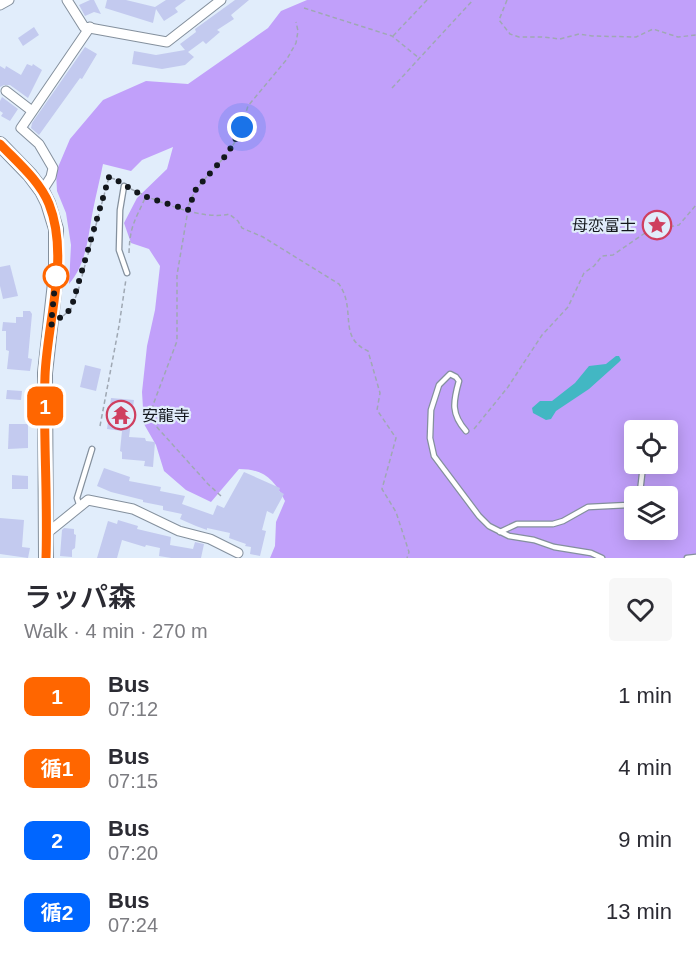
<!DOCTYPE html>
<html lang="en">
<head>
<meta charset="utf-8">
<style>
	:root { --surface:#fff; --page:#f7f7f7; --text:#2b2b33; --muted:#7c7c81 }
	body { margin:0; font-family:Helvetica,"Noto Sans JP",sans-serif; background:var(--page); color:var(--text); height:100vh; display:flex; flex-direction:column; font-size:22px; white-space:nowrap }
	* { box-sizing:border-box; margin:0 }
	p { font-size:20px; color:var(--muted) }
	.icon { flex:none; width:33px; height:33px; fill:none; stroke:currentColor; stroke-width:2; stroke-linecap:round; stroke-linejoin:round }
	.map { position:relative; height:558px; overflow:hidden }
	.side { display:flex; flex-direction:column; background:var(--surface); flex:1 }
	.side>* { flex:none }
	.badge { padding:0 12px; border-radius:9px; font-size:21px; line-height:39px }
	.fabs { position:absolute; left:624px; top:420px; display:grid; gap:12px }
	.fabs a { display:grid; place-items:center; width:54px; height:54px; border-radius:6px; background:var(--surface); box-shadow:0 3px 15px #0003; font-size:30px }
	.you { position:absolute; width:30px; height:30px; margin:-15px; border:4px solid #fff; border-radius:50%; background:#1a73e8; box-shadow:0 0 0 9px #1a73e833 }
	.map>.badge { position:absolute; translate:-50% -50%; box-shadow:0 0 0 3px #fff }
	.round { display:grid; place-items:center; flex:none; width:63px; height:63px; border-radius:6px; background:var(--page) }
	.overview { display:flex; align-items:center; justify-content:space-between; height:102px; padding:0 24px }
	h1 { font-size:28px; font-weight:600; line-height:45px }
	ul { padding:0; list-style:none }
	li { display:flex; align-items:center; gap:18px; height:72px; padding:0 24px }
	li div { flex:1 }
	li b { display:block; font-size:22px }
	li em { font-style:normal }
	li .badge { min-width:66px; font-weight:700; text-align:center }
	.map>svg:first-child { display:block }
</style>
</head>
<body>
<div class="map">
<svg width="696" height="558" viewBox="0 0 696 558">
	<rect width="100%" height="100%" fill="#e1edfb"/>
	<path fill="#c1a0fa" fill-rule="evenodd" d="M307,0h389v558h-426l5,-12 1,-24 9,-21c-11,-21 -20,-32 -46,-32l-28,33 -25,-12 -22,-19 -8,-26 -12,-21 -2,-32 5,-46 8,-36 5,-44 -11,-17 -18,-6 -7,-20 13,-25 30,-29 6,-22 -31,13 -11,11 -28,-7c-3,15 -7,31 -10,46 -5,26 -6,53 -24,74l2,-39 -5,-32 -9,-22 -1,-19 14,-33 33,-39 43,-19 42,3 80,-56 13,-17zM634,430h34v34h-34zM634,496h34v34h-34z"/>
	<polygon fill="#42b7c3" points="616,356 619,356 621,360 618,363 589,389 556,411 551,419 546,420 533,413 532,408 540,401 552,401 575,383 589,366 606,364"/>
	<g fill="#c3caef">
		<polygon points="90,0 94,0 101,14 94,12 85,16 79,5"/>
		<polygon points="107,0 126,0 155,7 166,0 186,0 175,8 178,12 164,21 156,9 153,23 105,8"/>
		<polygon points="235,0 249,0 231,15 234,19 217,30 220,32 206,44 203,41 188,52 194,57 185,65 162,69 132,64 134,51 156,55 185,50 180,44 196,32 195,29"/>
		<polygon points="34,27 39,35 23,46 18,38"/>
		<polygon points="85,47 97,54 82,79 80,78 39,135 31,128 32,123"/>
		<polygon points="27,64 32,66 33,64 42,70 28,98 10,85 4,85 0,87 0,66 5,69 6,66 21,75"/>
		<polygon points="2,97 18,109 10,121 1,116 3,113 0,111 0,101"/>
		<polygon points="10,265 18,296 3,299 0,286 0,267"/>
		<polygon points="23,311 30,311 32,314 28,358 32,359 30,371 7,369 9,351 6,350 6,331 2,331 3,322 16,323 16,317 23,317"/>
		<polygon points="85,365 101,369 96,391 80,387"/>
		<polygon points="7,390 22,391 21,400 6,399"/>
		<polygon points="111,398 134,400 129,437 145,438 146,441 155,442 153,467 144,466 145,461 122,459 122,452 120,451 122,431 107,429"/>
		<polygon points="9,424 28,424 28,448 8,449"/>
		<polygon points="104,468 130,477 129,481 161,487 160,491 185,496 182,504 213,515 217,505 224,508 244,472 280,488 279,491 284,494 273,514 267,511 262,530 266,531 260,556 250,554 251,547 245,546 246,544 229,538 230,533 207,528 207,530 196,526 180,519 182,514 163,510 163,506 143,502 143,500 111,492 97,486"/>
		<polygon points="12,475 28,476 28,489 12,489"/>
		<polygon points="0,518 24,520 22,547 30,548 28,558 0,554"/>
		<polygon points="118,520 138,526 137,529 171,537 170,545 193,549 195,542 204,544 201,558 171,558 159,556 160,548 146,545 145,547 122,540 117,558 97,558 108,521 117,524"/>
		<polygon points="64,528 74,529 74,534 76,535 75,548 72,550 72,557 60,556 62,530"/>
	</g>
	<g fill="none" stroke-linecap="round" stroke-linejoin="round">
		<g stroke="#84909d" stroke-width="7">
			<g id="lane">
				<polyline points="124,186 120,210 119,250 127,273"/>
				<path d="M466,431c-15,-17 -13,-29 -7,-50l-3,-4 -6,-3 -11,11 -8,25 -1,28 4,18 45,60 10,10 20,10 25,4 20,7 37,6 11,5"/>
				<polyline points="636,496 640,492 643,466 649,464"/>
				<polyline points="80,507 77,498 92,449"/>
				<polyline points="500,532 517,524 553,524 563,521 588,507 628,505 634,498"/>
				<polyline points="687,558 696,557"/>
			</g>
		</g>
		<g stroke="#84909d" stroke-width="11">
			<g id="street">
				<polyline points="67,0 84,27 167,42 221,0"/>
				<polyline points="0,5 9,0"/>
				<polyline points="6,91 32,111"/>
				<polyline points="42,191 51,177 53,168 39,144 21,128 90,27"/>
				<polyline points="46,534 88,500 133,509 179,531 210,539 238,553"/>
			</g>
		</g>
		<g stroke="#84909d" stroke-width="16">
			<polyline id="secondary" points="0,144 30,175 42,191 48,203 56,229 56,274 45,373 46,558"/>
		</g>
		<g stroke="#9fa8b3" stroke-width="1.5" stroke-dasharray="4.5 3" stroke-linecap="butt">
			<polyline points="507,0 499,20 510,34 519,37 544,37 560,39 579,34 592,36 636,37 653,29 678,37 696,35"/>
			<polyline points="304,8 392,36 419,58"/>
			<polyline points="393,36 427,0"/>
			<polyline points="392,88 473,0"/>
			<path d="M131,189c24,12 73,32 98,25l9,7 4,7 21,9 76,47c18,26 -2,53 29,67l12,42 -3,17 19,28 -14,51 14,23 13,40 -2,6"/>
			<path d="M129,253c1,-28 6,-32 17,-57"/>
			<polyline points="63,316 71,309 78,291 109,177 117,180"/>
			<polyline points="100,426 119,326 126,279"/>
			<polyline points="474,429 508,387 542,335 568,307 584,273 594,266 602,256 613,255 648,231 679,225 696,205"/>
			<polyline points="221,496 208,484 155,425 152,414 153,405 177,341 177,275 189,204 196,189 228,153 238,137 248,106 287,59 296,43 298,31 296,22"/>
		</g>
		<use href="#lane" stroke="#fff" stroke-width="4.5"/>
		<use href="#street" stroke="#fff" stroke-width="9"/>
		<use href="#secondary" stroke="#fff" stroke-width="14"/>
	</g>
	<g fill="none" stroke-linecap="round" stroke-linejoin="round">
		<g stroke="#fff" stroke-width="14">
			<path id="line" d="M0,144c17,18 39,36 49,60 21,53 -2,117 -4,172 -2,60 3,121 1,182"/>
		</g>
		<use href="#line" stroke="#f60" stroke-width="9"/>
		<path stroke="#13171c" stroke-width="6" stroke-dasharray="0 10.8" d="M56,276v-2l-5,51 20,-16 38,-132c10,3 22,13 33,18 15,6 31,10 46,15l8,-21 32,-36 14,-26"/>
	</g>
	<defs>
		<g id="sight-ring" transform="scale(1.5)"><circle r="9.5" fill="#e1edfb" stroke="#cf3f5f" stroke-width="1.5"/><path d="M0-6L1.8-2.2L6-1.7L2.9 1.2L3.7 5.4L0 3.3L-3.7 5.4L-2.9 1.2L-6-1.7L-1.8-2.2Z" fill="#cf3f5f"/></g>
		<g id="temple-ring" transform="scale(1.5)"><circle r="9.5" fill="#e1edfb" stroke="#cf3f5f" stroke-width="1.5"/><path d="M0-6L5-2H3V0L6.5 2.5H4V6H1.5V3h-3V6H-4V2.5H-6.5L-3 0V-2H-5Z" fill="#cf3f5f"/></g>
	</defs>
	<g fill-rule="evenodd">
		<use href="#sight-ring" x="657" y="225"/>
		<use href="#temple-ring" x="121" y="415"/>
	</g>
	<circle fill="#fff" stroke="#f60" stroke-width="3" cx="56" cy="276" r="12"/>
	<g text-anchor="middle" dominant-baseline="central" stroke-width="4.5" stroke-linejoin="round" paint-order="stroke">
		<g font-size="16" fill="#13171c" stroke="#e1edfb" text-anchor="end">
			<text x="636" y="225">母恋富士</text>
			<text x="142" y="415" text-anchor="start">安龍寺</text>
		</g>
	</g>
</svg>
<div class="fabs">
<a><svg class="icon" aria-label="locate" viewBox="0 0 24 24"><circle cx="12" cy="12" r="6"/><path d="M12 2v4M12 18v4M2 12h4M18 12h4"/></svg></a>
<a><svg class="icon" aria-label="layers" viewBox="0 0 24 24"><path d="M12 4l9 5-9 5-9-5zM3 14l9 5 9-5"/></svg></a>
</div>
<div class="you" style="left:242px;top:127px"></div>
<b class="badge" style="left:45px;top:406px;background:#f60;color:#fff">1</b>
</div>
<section class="side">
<div class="overview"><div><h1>ラッパ森</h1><p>Walk · 4 min · 270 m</p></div><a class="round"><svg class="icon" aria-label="heart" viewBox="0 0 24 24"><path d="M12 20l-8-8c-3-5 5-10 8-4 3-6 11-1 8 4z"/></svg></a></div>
<ul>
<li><span class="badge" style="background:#f60;color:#fff">1</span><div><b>Bus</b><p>07:12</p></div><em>1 min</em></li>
<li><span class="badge" style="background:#f60;color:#fff">循1</span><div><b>Bus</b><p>07:15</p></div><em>4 min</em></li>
<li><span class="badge" style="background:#06f;color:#fff">2</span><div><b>Bus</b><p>07:20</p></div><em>9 min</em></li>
<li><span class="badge" style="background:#06f;color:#fff">循2</span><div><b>Bus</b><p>07:24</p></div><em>13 min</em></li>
</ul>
</section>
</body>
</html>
